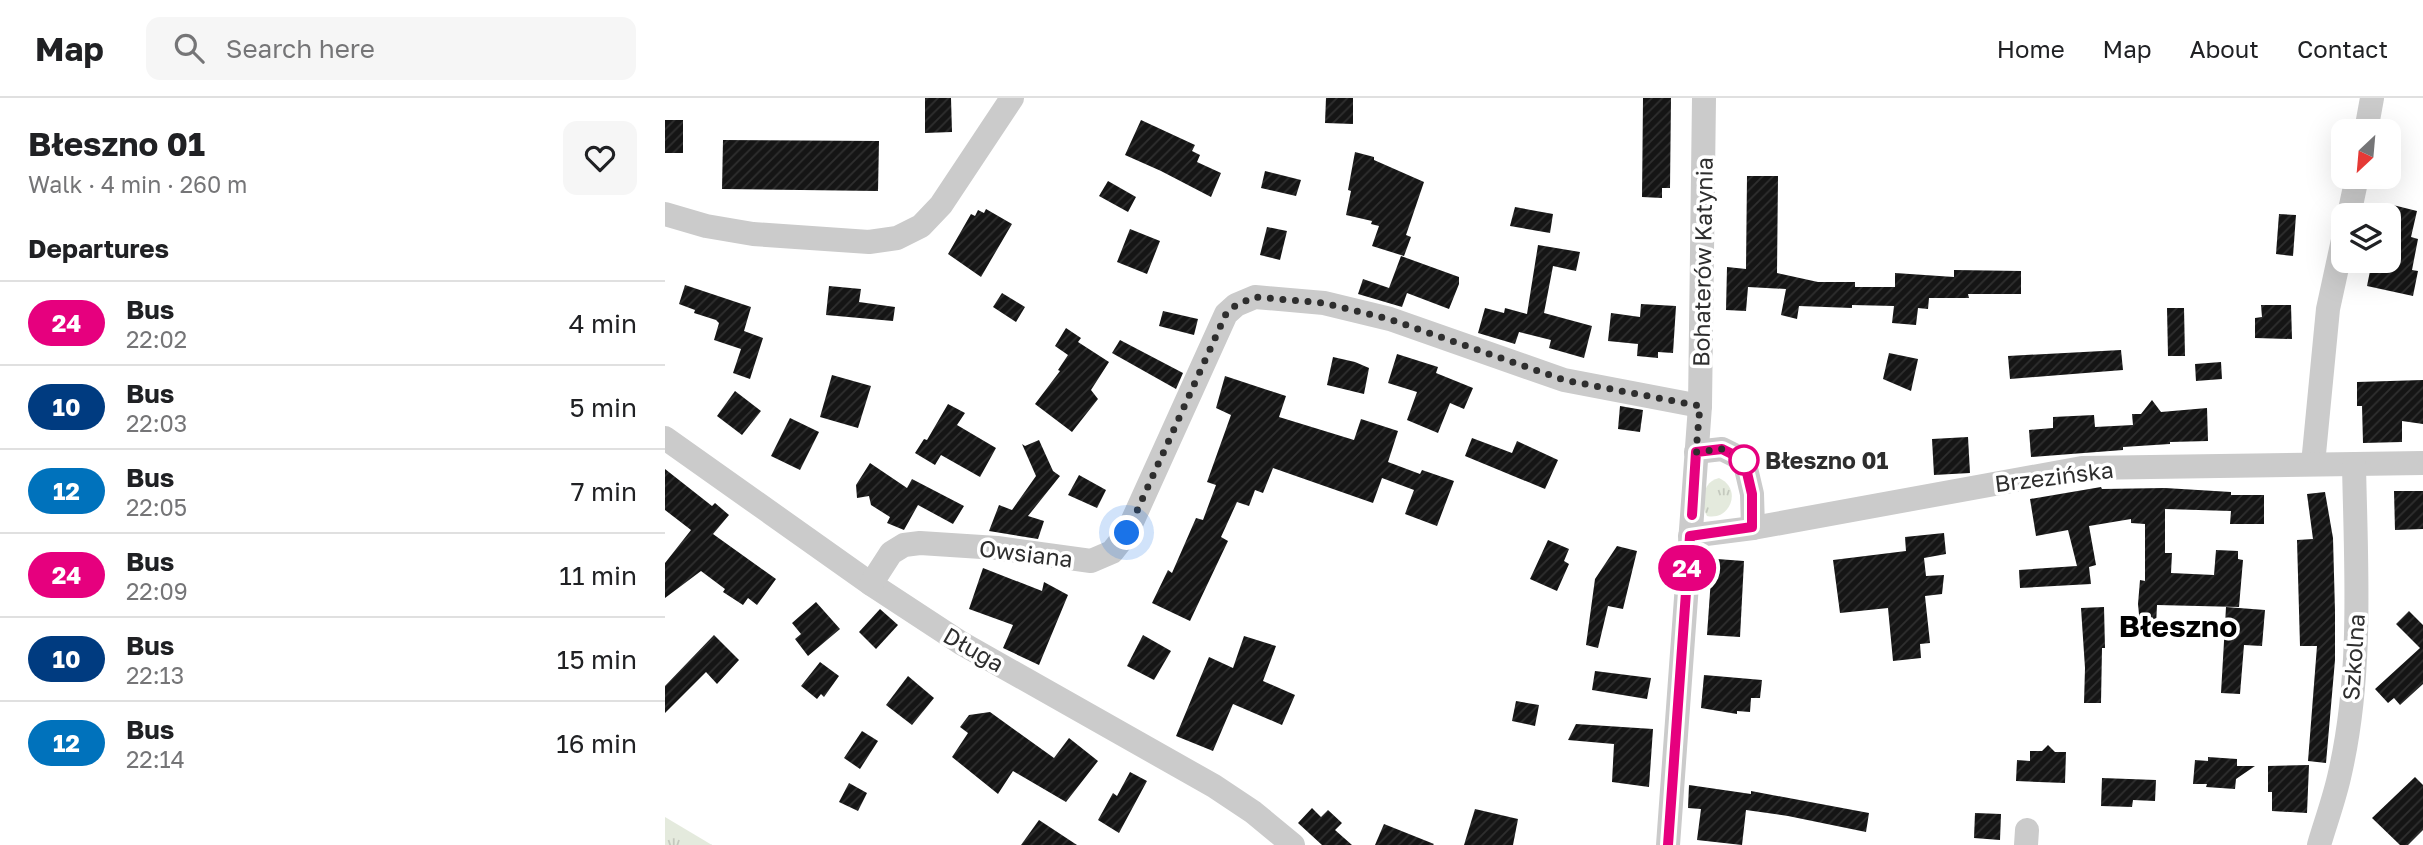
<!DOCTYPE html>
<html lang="en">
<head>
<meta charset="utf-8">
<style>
	:root { --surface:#fff; --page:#f6f6f6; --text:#202124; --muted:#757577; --line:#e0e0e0 }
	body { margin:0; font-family:"Golos Text",sans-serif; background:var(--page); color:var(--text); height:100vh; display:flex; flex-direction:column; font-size:26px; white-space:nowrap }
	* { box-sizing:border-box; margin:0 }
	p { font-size:23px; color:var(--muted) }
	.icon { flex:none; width:38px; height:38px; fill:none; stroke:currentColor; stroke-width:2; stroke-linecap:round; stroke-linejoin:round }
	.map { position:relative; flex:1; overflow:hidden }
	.details { display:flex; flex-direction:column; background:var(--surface); width:665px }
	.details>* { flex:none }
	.badge { padding:0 14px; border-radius:23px; font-size:24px; line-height:46px }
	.needle { width:46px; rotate:206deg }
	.controls { position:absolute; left:1666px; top:21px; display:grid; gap:14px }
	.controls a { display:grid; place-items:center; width:70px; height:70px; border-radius:14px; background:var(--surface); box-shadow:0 7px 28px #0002; font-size:35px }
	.you { position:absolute; width:35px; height:35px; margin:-18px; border:5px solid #fff; border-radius:50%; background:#1a73e8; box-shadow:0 0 0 10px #1a73e833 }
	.map>.badge { position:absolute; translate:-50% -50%; box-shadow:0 0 0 4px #fff }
	h2 { padding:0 28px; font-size:26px; line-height:63px }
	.round { display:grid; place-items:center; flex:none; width:74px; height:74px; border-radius:14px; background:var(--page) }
	.overview { display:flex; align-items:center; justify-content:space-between; height:119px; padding:0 28px }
	h1 { font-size:33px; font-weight:700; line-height:52px }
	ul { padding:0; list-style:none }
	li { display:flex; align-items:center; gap:21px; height:84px; padding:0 28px; border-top:2px solid var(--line) }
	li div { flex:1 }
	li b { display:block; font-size:26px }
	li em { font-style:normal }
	li .badge { min-width:77px; font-weight:700; text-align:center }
	header { display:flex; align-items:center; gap:42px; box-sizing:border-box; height:98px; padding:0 35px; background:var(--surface); border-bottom:2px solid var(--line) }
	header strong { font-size:33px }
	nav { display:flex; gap:38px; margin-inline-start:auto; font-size:24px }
	.search { width:490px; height:63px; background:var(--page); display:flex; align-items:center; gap:18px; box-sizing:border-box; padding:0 24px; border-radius:14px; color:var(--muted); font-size:26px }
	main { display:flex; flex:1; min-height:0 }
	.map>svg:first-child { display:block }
</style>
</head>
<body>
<header>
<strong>Map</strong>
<div class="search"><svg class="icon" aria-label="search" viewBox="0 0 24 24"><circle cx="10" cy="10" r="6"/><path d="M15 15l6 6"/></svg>Search here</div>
<nav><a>Home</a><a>Map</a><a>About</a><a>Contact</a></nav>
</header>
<main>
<section class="details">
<div class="overview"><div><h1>Błeszno 01</h1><p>Walk · 4 min · 260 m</p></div><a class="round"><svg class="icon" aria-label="heart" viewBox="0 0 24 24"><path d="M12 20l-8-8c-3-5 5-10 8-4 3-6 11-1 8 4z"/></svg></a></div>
<h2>Departures</h2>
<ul>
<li><span class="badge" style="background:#e6007e;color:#fff">24</span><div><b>Bus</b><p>22:02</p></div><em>4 min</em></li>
<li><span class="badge" style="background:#003b80;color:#fff">10</span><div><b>Bus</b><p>22:03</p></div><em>5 min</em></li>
<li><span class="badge" style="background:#0072bc;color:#fff">12</span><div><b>Bus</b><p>22:05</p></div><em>7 min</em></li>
<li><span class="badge" style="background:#e6007e;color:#fff">24</span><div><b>Bus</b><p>22:09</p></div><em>11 min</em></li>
<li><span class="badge" style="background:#003b80;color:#fff">10</span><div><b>Bus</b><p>22:13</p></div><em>15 min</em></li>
<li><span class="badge" style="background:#0072bc;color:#fff">12</span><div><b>Bus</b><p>22:14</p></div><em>16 min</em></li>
</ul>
</section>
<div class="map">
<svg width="1758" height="747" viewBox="0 0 1758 747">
	<defs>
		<pattern id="grass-tufts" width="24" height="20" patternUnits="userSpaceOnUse" patternTransform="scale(1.75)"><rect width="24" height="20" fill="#e4eadd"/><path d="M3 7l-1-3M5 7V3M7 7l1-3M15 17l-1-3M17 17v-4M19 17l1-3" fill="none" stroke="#c4c9be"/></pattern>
		<pattern id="building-hatch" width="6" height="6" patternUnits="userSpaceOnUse" patternTransform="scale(1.75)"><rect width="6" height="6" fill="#151515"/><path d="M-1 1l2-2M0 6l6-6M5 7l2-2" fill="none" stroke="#2f2f2f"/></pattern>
	</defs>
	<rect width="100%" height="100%" fill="#fff"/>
	<g fill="url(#grass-tufts)">
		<path d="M1054,380c24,11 11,43 -12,38 -8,-13 -4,-35 12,-38z"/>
		<polygon points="0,719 47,747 0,747"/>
	</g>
	<g fill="url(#building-hatch)">
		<polygon points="260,0 286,0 287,34 260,35"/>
		<polygon points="661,0 688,0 688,26 660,25"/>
		<polygon points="978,0 1006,0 1005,90 997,90 997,100 977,99"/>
		<rect x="0" y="22" width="18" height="33"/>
		<polygon points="476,22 530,47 527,53 535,57 532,64 556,75 546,99 496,73 460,57"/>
		<polygon points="58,42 214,43 213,93 57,91"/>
		<polygon points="690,54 709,59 709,62 759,84 741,137 746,139 739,158 707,148 714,128 706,126 707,123 681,117 686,93 683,92"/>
		<polygon points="600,73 636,82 631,98 596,90"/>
		<polygon points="1082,78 1113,78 1112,175 1153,184 1190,184 1190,189 1230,189 1230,175 1289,179 1289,172 1356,173 1356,196 1303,196 1304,200 1264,200 1263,211 1253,210 1251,227 1227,225 1229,208 1187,207 1187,210 1134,208 1132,221 1116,217 1121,191 1083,189 1081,213 1061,212 1062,169 1081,171"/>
		<polygon points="443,83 471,99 463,114 434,98"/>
		<polygon points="1724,106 1752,113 1746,139 1753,141 1747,172 1753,173 1748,198 1702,188 1707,163 1724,163"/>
		<polygon points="850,109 888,116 885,135 845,128"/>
		<polygon points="321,111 347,126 316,179 283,156 306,116 310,118 313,112 319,115"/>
		<polygon points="1614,116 1631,117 1628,158 1611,156"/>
		<polygon points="602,129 622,133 615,162 595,157"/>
		<polygon points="465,131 495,143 482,176 452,164"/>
		<polygon points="873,147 915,154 911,173 888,168 879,215 927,228 919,260 884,250 886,242 854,234 850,246 813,235 820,210 839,215 840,210 862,216"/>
		<polygon points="736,158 794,179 794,186 784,211 742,195 737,209 693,196 698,181 724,190"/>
		<polygon points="20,187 86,209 79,233 98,240 85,281 68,275 76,251 49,242 54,225 51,222 29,215 30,212 14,206"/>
		<polygon points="164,188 196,191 194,204 230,209 228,223 161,217"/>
		<polygon points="337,195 360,209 351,224 328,209"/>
		<polygon points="976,206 1011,208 1008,255 993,254 993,260 972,258 973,246 943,243 946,215 975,219"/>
		<polygon points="1596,207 1626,207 1627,241 1590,240 1590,220 1597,219"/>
		<polygon points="1502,210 1519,210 1520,258 1503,258"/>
		<polygon points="498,213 533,221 529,237 494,228"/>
		<polygon points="401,230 416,240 413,244 444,264 426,292 433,301 407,334 370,306 395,273 393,272 403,257 390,248"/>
		<polygon points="455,242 518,275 511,291 447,255"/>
		<polygon points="1456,252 1458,272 1345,281 1343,258"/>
		<polygon points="1224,255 1253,261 1246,293 1218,281"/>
		<polygon points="732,256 773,269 771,275 808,290 799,311 785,305 773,335 742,322 752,294 723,285"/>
		<polygon points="668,259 690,264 704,270 699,296 662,287"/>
		<polygon points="1556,264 1557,281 1531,283 1530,266"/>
		<polygon points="167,277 206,288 193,330 155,319"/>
		<polygon points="560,278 621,298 614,319 689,342 696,321 733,333 723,364 755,376 757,372 789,383 772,428 740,416 749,392 717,380 708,405 608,370 598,395 590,392 584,408 572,404 556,439 563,443 525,523 487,505 503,472 507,475 531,420 538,422 551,387 542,384 566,317 551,310"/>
		<polygon points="1758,282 1758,326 1737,323 1737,344 1698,345 1697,308 1692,308 1692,284"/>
		<polygon points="70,293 96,313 77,337 52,318"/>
		<polygon points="1487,302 1496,314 1542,310 1543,343 1505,344 1505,346 1458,349 1458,352 1366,359 1364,332 1388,330 1388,319 1429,317 1430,329 1468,327 1467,316 1476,316"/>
		<polygon points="283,306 300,315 292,327 331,350 315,379 276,357 270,367 250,355 259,341 262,342"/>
		<polygon points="955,308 978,312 975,334 953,331"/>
		<polygon points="125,320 154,334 135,372 106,358"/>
		<polygon points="1303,339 1305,375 1269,377 1267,341"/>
		<polygon points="807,340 847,355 852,343 893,362 880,391 800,358"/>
		<polygon points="374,342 388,373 395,378 363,418 379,423 373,441 324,433 334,407 347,412 371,378 357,346 360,348"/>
		<polygon points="205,365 242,390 247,381 299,408 288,426 253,407 239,432 222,425 225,419 206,407 204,398 192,400 191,387"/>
		<polygon points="0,371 47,408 50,405 64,417 48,436 111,481 92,507 83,500 78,507 58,494 60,491 36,473 0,500 0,465 26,432 0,412"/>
		<polygon points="414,377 441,392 432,410 403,397"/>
		<polygon points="1436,389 1437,391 1500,390 1566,394 1566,397 1599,397 1599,426 1565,426 1566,413 1500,411 1500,455 1507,455 1506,475 1549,477 1551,452 1573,453 1573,461 1578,462 1574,509 1492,507 1491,528 1475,527 1473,506 1475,482 1480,483 1480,426 1466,425 1466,421 1424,428 1431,467 1424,469 1426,486 1355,490 1354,472 1412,468 1403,432 1371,438 1365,401"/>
		<polygon points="1729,393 1758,393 1758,431 1730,432"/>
		<polygon points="1660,394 1668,440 1670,513 1670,562 1661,665 1643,663 1652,548 1635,548 1632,442 1648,441 1642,396"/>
		<polygon points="1279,435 1281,456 1259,460 1261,478 1279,477 1277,496 1260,498 1265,545 1255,546 1256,560 1228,563 1223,510 1175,515 1168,462 1241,453 1240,439"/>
		<polygon points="883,442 904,451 899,463 904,466 892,493 865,481"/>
		<polygon points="952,448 972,453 958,511 943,508 933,550 921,547 930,481"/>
		<polygon points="1052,461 1079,463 1075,539 1042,537 1047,466"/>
		<polygon points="318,470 377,493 379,484 403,497 374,567 338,550 348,527 304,511"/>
		<polygon points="151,504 175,531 143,558 130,541 136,536 127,525"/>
		<polygon points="1439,509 1440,550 1437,550 1436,605 1419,605 1420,570 1416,510"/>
		<polygon points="1561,509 1600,512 1597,548 1579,547 1575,596 1556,595"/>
		<polygon points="215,511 233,527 211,551 194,534"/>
		<polygon points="1744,513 1758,527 1758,586 1735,607 1729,600 1723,605 1710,591 1755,550 1731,526"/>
		<polygon points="49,537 74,562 52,586 41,574 0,615 0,588"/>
		<polygon points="478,537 506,553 489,582 462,568"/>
		<polygon points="579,538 611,548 598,583 630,597 617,627 568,606 548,653 511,638 544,559 568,570"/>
		<polygon points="155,564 174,578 159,599 156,596 152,601 136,588"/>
		<polygon points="930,573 986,580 982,601 927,592"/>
		<polygon points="1039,577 1097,582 1095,600 1086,600 1085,614 1072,613 1072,616 1036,610"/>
		<polygon points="243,578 269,600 247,627 221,607"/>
		<polygon points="851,603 874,607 870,628 847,623"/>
		<polygon points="325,614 389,660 404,640 433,663 401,704 348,673 333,696 287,659 303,635 295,629 304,617"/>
		<polygon points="911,626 988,631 984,689 947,684 949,646 903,642"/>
		<polygon points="197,633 213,643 195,671 179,660"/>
		<polygon points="1383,647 1390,654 1401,654 1400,685 1351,683 1352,662 1365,663 1365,653 1377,653"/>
		<polygon points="1543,659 1572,661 1572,668 1590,668 1571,681 1570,691 1541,689 1542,686 1528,686 1530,662 1543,663"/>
		<polygon points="1644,667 1642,715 1607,713 1607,694 1603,694 1603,668"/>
		<polygon points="465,674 482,683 454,735 433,722 448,695 452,698"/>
		<polygon points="1750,679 1758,687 1758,732 1743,747 1735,747 1707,720"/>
		<polygon points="1437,680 1491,682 1490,703 1468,702 1467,709 1436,708"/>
		<polygon points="184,685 202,695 193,713 174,704"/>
		<polygon points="1024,687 1086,696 1086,693 1204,715 1201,734 1123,718 1081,712 1077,747 1032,742 1036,711 1023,710"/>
		<polygon points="647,710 656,719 663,712 677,725 670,732 687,747 657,747 633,725"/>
		<polygon points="810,711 853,721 848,747 799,747"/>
		<polygon points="1310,715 1336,716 1335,742 1309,740"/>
		<polygon points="374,722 412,747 356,747"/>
		<polygon points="719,726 769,746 768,747 710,747"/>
	</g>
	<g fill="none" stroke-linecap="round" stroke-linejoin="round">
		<g stroke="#cbcbcb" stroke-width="24">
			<polyline points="1701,33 1707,0"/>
			<polyline points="0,116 41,128 88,136 204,144 232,140 256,128 276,107 347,0"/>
			<polyline points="1684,117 1692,79"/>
			<polyline points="0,340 206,486 296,545 549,688 588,714 628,747"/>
			<polyline points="1031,354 1057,351 1079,362 1087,396 1088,430"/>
			<polyline points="1648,366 1663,211 1678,142"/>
			<polyline points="1025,438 1088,430 1417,370 1758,365"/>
			<polyline points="206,486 226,455 239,447 255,445 332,450 426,463 447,454 462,435 561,216 571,207 590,199 659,205 725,221 899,282 1035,308"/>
			<polyline points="1003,747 1035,308 1039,0"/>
			<polyline points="1361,747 1362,732"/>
			<path d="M1654,747c7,-24 16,-48 21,-72 23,-101 16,-206 14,-308"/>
		</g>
	</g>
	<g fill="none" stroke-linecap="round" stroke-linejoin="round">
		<g stroke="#fff" stroke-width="16">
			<polyline id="line" points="1003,747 1025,438 1087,429 1087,396 1079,362 1057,351 1031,354 1027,417"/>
		</g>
		<use href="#line" stroke="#e6007e" stroke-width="10"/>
		<polyline stroke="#2e2e2e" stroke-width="7" stroke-dasharray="0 12.6" points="462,435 561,216 571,207 590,199 659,205 724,221 899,282 1035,308 1031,354 1057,351 1079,362"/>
	</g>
	<circle fill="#fff" stroke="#e6007e" stroke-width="3.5" cx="1079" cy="362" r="14"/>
	<g text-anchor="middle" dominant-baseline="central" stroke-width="7" stroke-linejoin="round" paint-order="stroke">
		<g font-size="23" fill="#2e2e2e" stroke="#fff">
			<text transform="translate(1037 164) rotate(-89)">Bohaterów Katynia</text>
			<text transform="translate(1389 378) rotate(-7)">Brzezińska</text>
			<text transform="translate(361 455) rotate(7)">Owsiana</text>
			<text transform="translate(309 551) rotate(30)">Długa</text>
			<text transform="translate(1688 559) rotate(-86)">Szkolna</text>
		</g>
		<g font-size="23" font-weight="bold" fill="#2e2e2e" stroke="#fff" text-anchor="start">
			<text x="1100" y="362">Błeszno 01</text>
		</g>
		<g font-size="30" font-weight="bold" fill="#000" stroke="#fff">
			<text x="1513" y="528">Błeszno</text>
		</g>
	</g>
</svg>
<div class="controls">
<a><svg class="needle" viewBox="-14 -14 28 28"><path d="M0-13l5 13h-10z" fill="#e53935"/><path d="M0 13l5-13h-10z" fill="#757577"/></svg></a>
<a><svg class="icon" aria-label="layers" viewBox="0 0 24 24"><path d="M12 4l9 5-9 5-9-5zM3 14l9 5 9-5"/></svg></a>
</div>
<div class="you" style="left:462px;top:435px"></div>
<b class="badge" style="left:1022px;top:470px;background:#e6007e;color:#fff">24</b>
</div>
</main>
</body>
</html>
